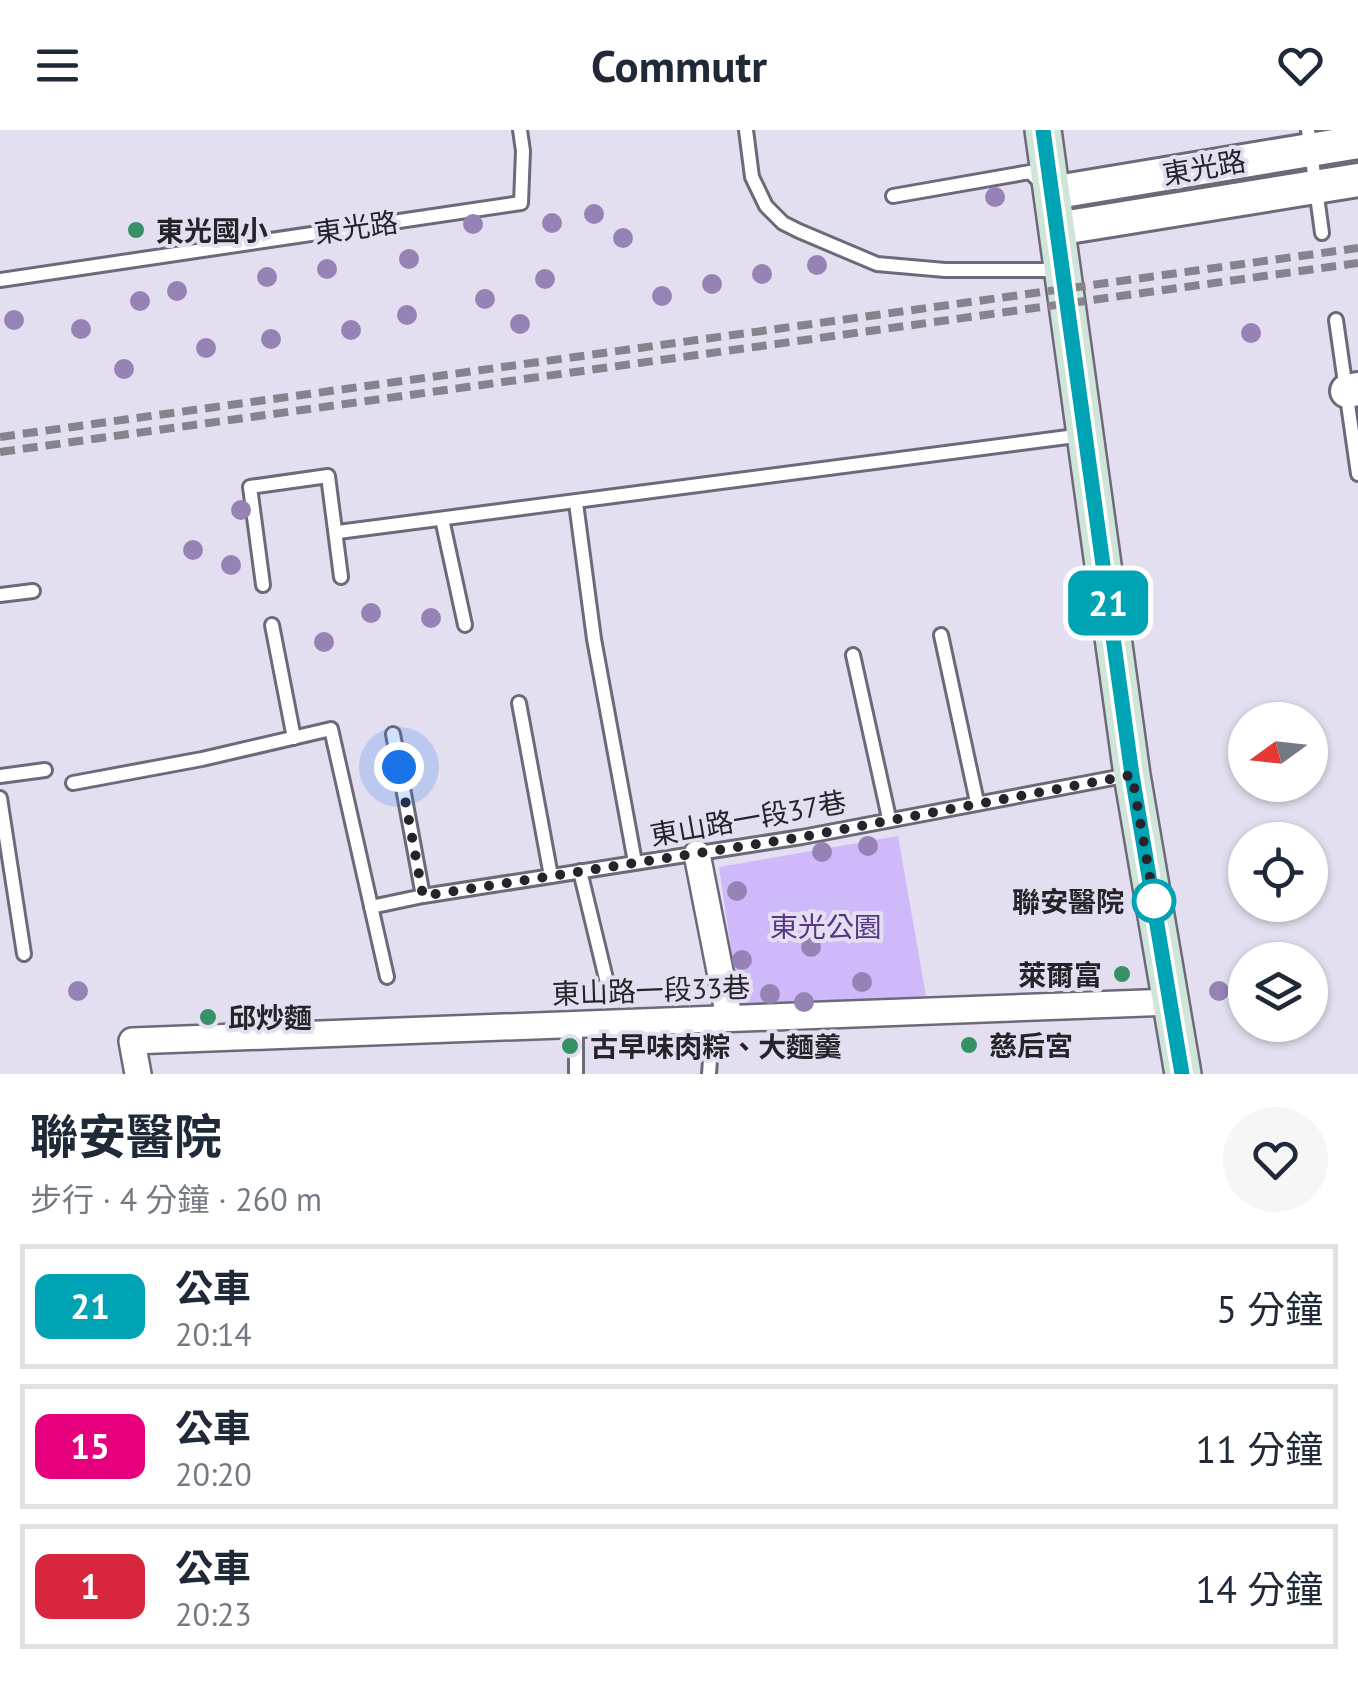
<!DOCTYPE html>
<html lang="zh-TW">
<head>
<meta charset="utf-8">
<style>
	:root { --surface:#fff; --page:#f6f6f7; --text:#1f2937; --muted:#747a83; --line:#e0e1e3 }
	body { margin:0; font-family:"PT Sans","Noto Sans TC",sans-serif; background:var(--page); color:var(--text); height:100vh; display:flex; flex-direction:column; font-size:38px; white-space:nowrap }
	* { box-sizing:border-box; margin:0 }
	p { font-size:32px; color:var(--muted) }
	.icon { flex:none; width:55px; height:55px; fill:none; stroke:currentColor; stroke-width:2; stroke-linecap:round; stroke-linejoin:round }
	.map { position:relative; height:944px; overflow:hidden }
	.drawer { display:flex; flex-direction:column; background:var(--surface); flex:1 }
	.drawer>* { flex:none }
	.badge { padding:0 20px; border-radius:15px; font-size:35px; line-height:65px }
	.needle { width:65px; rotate:255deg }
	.tools { position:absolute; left:1228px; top:572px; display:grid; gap:20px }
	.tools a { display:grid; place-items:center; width:100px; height:100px; border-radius:50%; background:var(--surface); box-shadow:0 2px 8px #0004; font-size:50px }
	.you { position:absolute; width:50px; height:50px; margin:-25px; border:8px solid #fff; border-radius:50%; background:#1a73e8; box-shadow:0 0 0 15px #1a73e833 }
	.map>.badge { position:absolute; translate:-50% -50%; box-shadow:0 0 0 5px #fff }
	.round { display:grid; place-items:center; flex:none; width:105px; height:105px; border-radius:52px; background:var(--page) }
	.headline { display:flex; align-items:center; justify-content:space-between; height:170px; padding:0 30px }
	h1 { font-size:48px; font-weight:700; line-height:75px }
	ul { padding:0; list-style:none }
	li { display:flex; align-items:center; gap:30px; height:125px; margin:0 20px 15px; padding:0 10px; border:5px solid var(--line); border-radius:0px }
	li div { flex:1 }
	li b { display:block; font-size:38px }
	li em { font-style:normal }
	li .badge { min-width:110px; font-weight:700; text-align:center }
	header { display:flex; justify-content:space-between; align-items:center; height:130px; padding:0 30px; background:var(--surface); font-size:45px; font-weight:700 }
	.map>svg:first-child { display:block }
</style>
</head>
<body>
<header><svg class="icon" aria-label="menu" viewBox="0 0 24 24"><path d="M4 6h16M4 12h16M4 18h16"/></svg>Commutr<svg class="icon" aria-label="heart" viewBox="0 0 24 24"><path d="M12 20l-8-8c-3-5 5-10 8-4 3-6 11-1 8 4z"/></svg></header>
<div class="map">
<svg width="1358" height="944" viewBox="0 0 1358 944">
	<rect width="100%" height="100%" fill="#e4dff0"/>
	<polygon fill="#ceb9fa" points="898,706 926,866 740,880 719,737"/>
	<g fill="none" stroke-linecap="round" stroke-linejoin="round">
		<g stroke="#6d6978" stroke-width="18">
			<g id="service">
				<polyline points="746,0 752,47 766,76 783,93 799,101 877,134 945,140 1059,140"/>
				<polyline points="1308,0 1322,103"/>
				<polyline points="893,66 1030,42 1043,55"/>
				<polyline points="0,150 521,73 523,21 520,0"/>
				<polyline points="1336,190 1358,344"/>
				<polyline points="576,373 594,509 635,732"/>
				<polyline points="442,389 465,495"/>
				<polyline points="338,402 1083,305"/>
				<polyline points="263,455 250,357 328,346 341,447"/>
				<polyline points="0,465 33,461"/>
				<polyline points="272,495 294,608"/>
				<polyline points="941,505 977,672"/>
				<polyline points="853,525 889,688"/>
				<polyline points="519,573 551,746"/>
				<polyline points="393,604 423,766"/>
				<polyline points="0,646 45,640"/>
				<polyline points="73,653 202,629 331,599 387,847"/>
				<polyline points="0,668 24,824"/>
				<polyline points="580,741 609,861"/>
				<polyline points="371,777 423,766 802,707 1129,645"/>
				<polyline points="576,893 576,944"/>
				<polyline points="709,944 713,888"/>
			</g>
		</g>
		<g stroke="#6d6978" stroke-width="30">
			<g id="minor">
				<polyline points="697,724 729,887"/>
				<polyline points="138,944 132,911 1172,872"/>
			</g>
		</g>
		<g stroke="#6d6978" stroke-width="38">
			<g id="tertiary">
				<polyline points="1051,63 1358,12"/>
				<polyline points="1056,99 1358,50"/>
				<polyline points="1347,261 1358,259"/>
			</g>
		</g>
		<g stroke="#6d6978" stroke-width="40">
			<polyline id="secondary" points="1043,0 1132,645 1183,944"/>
		</g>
		<use href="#service" stroke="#fff" stroke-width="12"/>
		<use href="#minor" stroke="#fff" stroke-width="25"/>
		<use href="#tertiary" stroke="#fff" stroke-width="32"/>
		<use href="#secondary" stroke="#d0e5da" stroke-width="35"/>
		<g stroke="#86838e" stroke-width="8" stroke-dasharray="15 8" stroke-linecap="butt">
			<polyline points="0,307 1358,118"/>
			<polyline points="0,322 1358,133"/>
		</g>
	</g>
	<g fill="#9683b6">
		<circle cx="995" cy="67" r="10"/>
		<circle cx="594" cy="84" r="10"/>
		<circle cx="552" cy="93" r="10"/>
		<circle cx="473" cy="94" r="10"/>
		<circle cx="623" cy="108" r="10"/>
		<circle cx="409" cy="129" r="10"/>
		<circle cx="817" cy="135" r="10"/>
		<circle cx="327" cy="139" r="10"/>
		<circle cx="762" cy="144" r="10"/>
		<circle cx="267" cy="147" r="10"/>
		<circle cx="545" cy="149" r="10"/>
		<circle cx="712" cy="154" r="10"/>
		<circle cx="177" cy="161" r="10"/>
		<circle cx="662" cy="166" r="10"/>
		<circle cx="485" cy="169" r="10"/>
		<circle cx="140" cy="171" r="10"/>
		<circle cx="407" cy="185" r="10"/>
		<circle cx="14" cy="190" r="10"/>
		<circle cx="520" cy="194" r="10"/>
		<circle cx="81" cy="199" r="10"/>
		<circle cx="351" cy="200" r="10"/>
		<circle cx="1251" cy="203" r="10"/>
		<circle cx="271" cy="209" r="10"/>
		<circle cx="206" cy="218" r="10"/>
		<circle cx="124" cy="239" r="10"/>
		<circle cx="241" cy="380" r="10"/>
		<circle cx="193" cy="420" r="10"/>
		<circle cx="231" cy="435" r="10"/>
		<circle cx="371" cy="483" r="10"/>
		<circle cx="431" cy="488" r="10"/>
		<circle cx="324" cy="512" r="10"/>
		<circle cx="868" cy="716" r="10"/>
		<circle cx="822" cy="722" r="10"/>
		<circle cx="737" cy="761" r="10"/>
		<circle cx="811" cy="817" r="10"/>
		<circle cx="742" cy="830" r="10"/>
		<circle cx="862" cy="852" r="10"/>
		<circle cx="78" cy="861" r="10"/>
		<circle cx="1219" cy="861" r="10"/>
		<circle cx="770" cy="864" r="10"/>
		<circle cx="804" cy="872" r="10"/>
	</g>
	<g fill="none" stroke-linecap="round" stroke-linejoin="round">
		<g stroke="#fff" stroke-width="22">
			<polyline id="line" points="1043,0 1132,645 1182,944"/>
		</g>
		<use href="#line" stroke="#00a3b4" stroke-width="15"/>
		<polyline stroke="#26242a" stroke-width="10" stroke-dasharray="0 18" points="399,637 423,766 802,707 1132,645 1154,771"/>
	</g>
	<g fill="#379066" stroke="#e4dff0" stroke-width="4">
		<circle cx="136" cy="100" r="10"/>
		<circle cx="1122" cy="844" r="10"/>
		<circle cx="208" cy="887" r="10"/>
		<circle cx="969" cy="915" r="10"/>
		<circle cx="570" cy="916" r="10"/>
	</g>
	<circle fill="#fff" stroke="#00a3b4" stroke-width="5" cx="1154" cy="771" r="20"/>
	<g text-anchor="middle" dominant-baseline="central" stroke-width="8" stroke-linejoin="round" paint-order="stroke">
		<g font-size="28" fill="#26242a" stroke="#e4dff0">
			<text transform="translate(1204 37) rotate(-10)">東光路</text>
			<text transform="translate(356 97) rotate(-8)">東光路</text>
			<text transform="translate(748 688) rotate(-10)">東山路一段37巷</text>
			<text transform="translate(651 860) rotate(-2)">東山路一段33巷</text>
		</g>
		<g font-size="28" font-weight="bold" fill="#26242a" stroke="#e4dff0" text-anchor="start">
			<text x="156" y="100">東光國小</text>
			<text x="1102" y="844" text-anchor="end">萊爾富</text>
			<text x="228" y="887">邱炒麵</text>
			<text x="989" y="915">慈后宮</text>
			<text x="590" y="916">古早味肉粽、大麵羹</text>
		</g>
		<g font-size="28" font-weight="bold" fill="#26242a" stroke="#e4dff0" text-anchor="end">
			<text x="1124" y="771">聯安醫院</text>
		</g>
		<g font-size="28" fill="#563786" stroke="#e4dff0">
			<text x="826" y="796">東光公園</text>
		</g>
	</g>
</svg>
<div class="tools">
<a><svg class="needle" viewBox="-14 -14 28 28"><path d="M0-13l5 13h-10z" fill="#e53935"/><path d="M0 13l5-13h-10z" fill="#747a83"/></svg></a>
<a><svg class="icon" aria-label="locate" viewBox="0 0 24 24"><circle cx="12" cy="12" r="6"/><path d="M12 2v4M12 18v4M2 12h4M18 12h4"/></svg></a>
<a><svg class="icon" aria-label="layers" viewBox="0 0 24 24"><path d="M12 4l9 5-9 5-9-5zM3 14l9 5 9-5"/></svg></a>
</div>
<div class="you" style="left:399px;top:637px"></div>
<b class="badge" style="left:1108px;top:473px;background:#00a3b4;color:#fff">21</b>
</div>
<section class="drawer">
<div class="headline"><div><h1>聯安醫院</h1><p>步行 · 4 分鐘 · 260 m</p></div><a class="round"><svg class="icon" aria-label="heart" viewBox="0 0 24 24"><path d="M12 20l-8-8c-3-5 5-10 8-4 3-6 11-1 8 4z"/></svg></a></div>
<ul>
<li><span class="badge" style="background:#00a3b4;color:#fff">21</span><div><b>公車</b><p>20:14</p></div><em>5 分鐘</em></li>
<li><span class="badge" style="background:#e6007e;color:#fff">15</span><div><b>公車</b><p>20:20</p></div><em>11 分鐘</em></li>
<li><span class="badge" style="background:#d7263d;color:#fff">1</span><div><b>公車</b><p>20:23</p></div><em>14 分鐘</em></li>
</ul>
</section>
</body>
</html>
